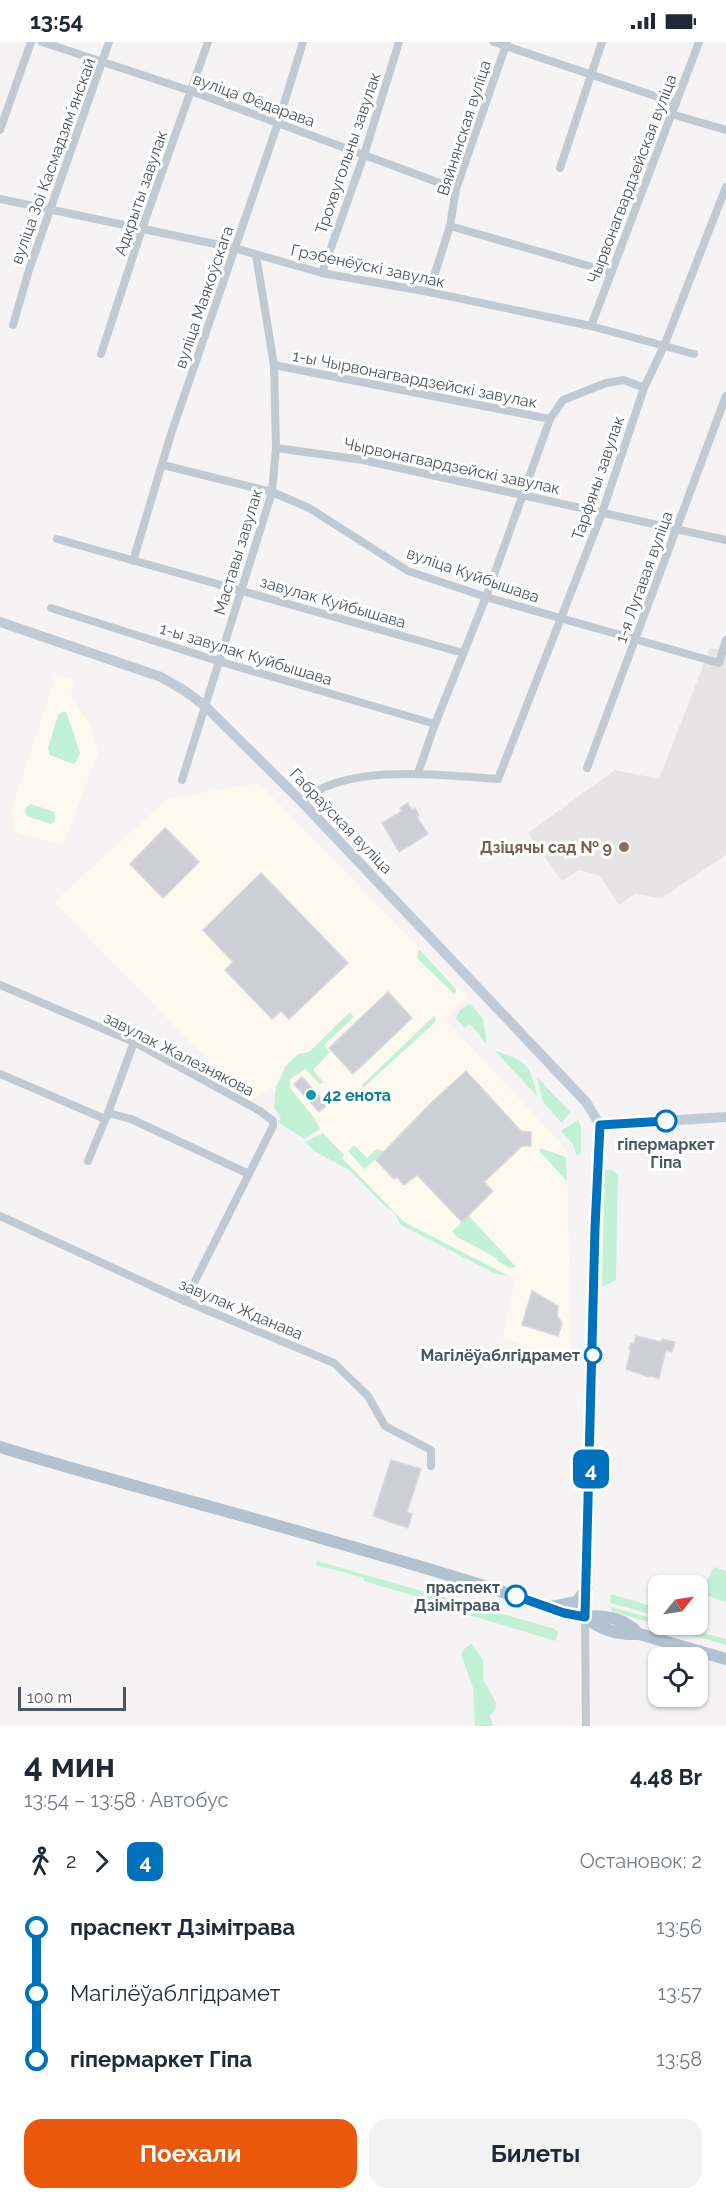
<!DOCTYPE html>
<html lang="ru">
<head>
<meta charset="utf-8">
<style>
	:root { --surface:#fff; --page:#f2f2f3; --text:#1f2937; --muted:#747a83; --accent:#ea580c }
	body { margin:0; font-family:Raleway,sans-serif; background:var(--page); color:var(--text); height:100vh; display:flex; flex-direction:column; font-size:22px; white-space:nowrap }
	* { box-sizing:border-box; margin:0 }
	p { font-size:20px; color:var(--muted) }
	.icon { flex:none; width:33px; height:33px; fill:none; stroke:currentColor; stroke-width:2; stroke-linecap:round; stroke-linejoin:round }
	.map { position:relative; height:1684px; overflow:hidden }
	.drawer { display:flex; flex-direction:column; background:var(--surface); flex:1 }
	.drawer>* { flex:none }
	.badge { padding:0 12px; border-radius:9px; font-size:21px; line-height:39px }
	.needle { width:39px; rotate:60deg }
	.fabs { position:absolute; left:648px; top:1533px; display:grid; gap:12px }
	.fabs a { display:grid; place-items:center; width:60px; height:60px; border-radius:12px; background:var(--surface); box-shadow:0 2px 4px #0004; font-size:30px }
	.scale { position:absolute; left:18px; bottom:15px; width:108px; box-sizing:border-box; padding-left:6px; border:3px solid #4a5661; border-top:0; font-size:16px; line-height:21px; white-space:nowrap; color:#4a5661; -webkit-text-stroke:4px #fff; paint-order:stroke }
	.map>.badge { position:absolute; translate:-50% -50%; box-shadow:0 0 0 3px #fff }
	.legs { display:flex; align-items:center; gap:9px; height:66px; padding:0 24px; font-size:20px }
	.legs p { margin-inline-start:auto }
	.head { display:flex; align-items:center; justify-content:space-between; height:102px; padding:0 24px }
	h1 { font-size:33px; font-weight:700; line-height:45px }
	.cta { display:flex; gap:12px; margin-top:auto; padding:12px 24px }
	.cta a { flex:1; height:69px; border-radius:18px; background:var(--accent); color:#fff; font-size:24px; font-weight:700; line-height:69px; text-align:center }
	.cta a+a { background:var(--page); color:var(--text) }
	ul { padding:0 24px; list-style:none }
	li { display:flex; align-items:center; gap:21px; height:66px; font-size:22px }
	li i { display:grid; place-items:center; width:9px; height:100%; margin:0 8px; background:currentColor }
	li i::after { content:''; width:15px; height:15px; margin:-8px; border:4px solid; border-radius:50%; background:var(--surface) }
	li p { margin-inline-start:auto }
	li:first-child i { background:linear-gradient(#0000 50%,currentColor 0) }
	li:last-child i { background:linear-gradient(currentColor 50%,#0000 0) }
	.status { display:flex; justify-content:space-between; align-items:center; height:42px; padding:0 30px; background:var(--surface); direction:ltr }
	.status svg { height:16px; fill:currentColor }
	.map>svg:first-child { display:block }
</style>
</head>
<body>
<div class="status"><b>13:54</b><svg viewBox="0 0 49 12"><path d="M0 12V9h3v3zM5 12V6h3v6zM10 12V3h3v9zM15 12V0h3v12zM26 1h20v11H26zM47 4h2v5h-2z"/></svg></div>
<div class="map">
<svg width="726" height="1684" viewBox="0 0 726 1684">
	<rect width="100%" height="100%" fill="#f5f3f3"/>
	<g fill="#fdf9ef">
		<polygon points="56,632 74,638 71,652 91,684 98,711 63,804 13,789 12,765"/>
		<polygon points="259,741 467,955 446,978 567,1108 571,1317 502,1297 515,1238 404,1180 271,1045 248,1060 54,860 167,757"/>
	</g>
	<polygon fill="#e6e4e5" points="710,606 726,609 726,813 662,856 635,852 619,863 599,833 579,828 562,839 528,791 615,728 659,737"/>
	<g fill="#c3f1d5">
		<polygon points="62,670 66,670 68,675 80,711 76,720 73,722 50,713 48,706 58,673"/>
		<polygon points="31,762 54,770 55,779 51,782 27,774 25,770 26,765"/>
		<polygon points="419,907 456,947 455,953 417,916"/>
		<polygon points="470,962 483,977 487,1002 470,982 464,986 456,976 460,968"/>
		<polygon points="350,970 354,975 324,1003 330,1010 313,1028 323,1040 320,1042 305,1027 290,1037 290,1046 315,1077 320,1087 304,1097 278,1080 281,1076 274,1066 276,1045 285,1025 298,1012 309,1010"/>
		<polygon points="434,974 436,978 433,982 363,1046 362,1043"/>
		<path d="M495,1009c32,10 35,13 42,45z"/>
		<polygon points="537,1035 570,1070 562,1081 543,1060"/>
		<polygon points="578,1078 581,1085 581,1110 577,1114 573,1102 561,1089"/>
		<polygon points="323,1091 344,1113 342,1116 404,1180 509,1234 494,1231 401,1183 394,1170 387,1166 348,1127 317,1111 305,1100"/>
		<polygon points="354,1103 367,1116 377,1107 384,1110 364,1127 348,1109"/>
		<polygon points="540,1106 566,1115 567,1139 540,1110"/>
		<polygon points="605,1128 611,1128 618,1133 616,1238 602,1245"/>
		<polygon points="469,1174 516,1225 510,1226 496,1218 497,1216 457,1195 452,1189"/>
		<polygon points="317,1519 555,1587 558,1590 556,1599 415,1557 415,1554 364,1539 364,1536 316,1523"/>
		<polygon points="714,1525 726,1529 726,1560 700,1551"/>
		<polygon points="611,1552 658,1566 658,1574 610,1561"/>
		<polygon points="611,1565 658,1578 658,1582 673,1583 726,1597 726,1603 611,1569"/>
		<polygon points="472,1602 483,1618 483,1637 496,1661 495,1668 490,1673 493,1684 475,1684 473,1646 461,1612 466,1605"/>
	</g>
	<g fill="#cdcfd5" stroke="#d7d9de" stroke-width="1.5">
		<polygon points="408,761 412,768 415,766 419,773 417,775 428,792 399,810 382,781 402,769 400,766"/>
		<polygon points="165,786 199,820 163,856 130,822"/>
		<polygon points="261,831 348,921 289,977 281,969 272,977 225,928 233,920 203,888"/>
		<polygon points="388,950 412,976 353,1032 329,1006"/>
		<polygon points="466,1029 521,1089 531,1090 531,1104 522,1104 484,1140 493,1149 462,1180 417,1133 404,1143 397,1135 394,1137 376,1118 430,1062"/>
		<polygon points="302,1035 327,1063 319,1070 294,1042"/>
		<polygon points="532,1249 558,1264 557,1273 562,1281 558,1294 522,1283"/>
		<polygon points="636,1294 661,1300 662,1297 675,1300 672,1310 666,1308 659,1336 649,1334 649,1335 626,1327 631,1308 629,1307 631,1301 634,1302"/>
		<polygon points="391,1418 421,1427 407,1470 412,1472 408,1486 373,1474"/>
	</g>
	<g fill="none" stroke-linecap="round" stroke-linejoin="round">
		<g stroke="#c1cad2" stroke-width="8">
			<polyline points="42,0 191,49 456,147"/>
			<polyline points="494,0 676,61"/>
			<polyline points="671,72 726,88"/>
			<polyline points="0,88 31,0"/>
			<polyline points="560,126 602,0"/>
			<polyline points="0,157 234,206 322,231 429,250 591,284 694,312"/>
			<polyline points="450,184 610,230"/>
			<polyline points="322,231 364,113 399,0"/>
			<polyline points="429,250 450,184 456,147 507,0"/>
			<polyline points="13,283 29,228 109,0"/>
			<polyline points="591,284 699,0"/>
			<polyline points="101,312 142,187 208,0"/>
			<polyline points="274,323 550,377"/>
			<polyline points="276,406 363,418 726,498"/>
			<polyline points="163,423 272,450 309,466 408,529 486,555 719,621 726,598"/>
			<polyline points="57,497 463,611"/>
			<polyline points="133,519 171,392 278,81 303,0"/>
			<polyline points="51,566 218,619 435,682"/>
			<polyline points="587,726 726,354"/>
			<polyline points="418,731 435,682 486,555 550,377 563,358 606,341 624,338 644,346"/>
			<polyline points="182,738 272,450 276,406 274,323 256,213"/>
			<path d="M302,760c41,-40 143,-27 196,-23l104,-266 42,-125 20,-42 62,-159"/>
			<polyline points="0,943 134,1000 260,1069 273,1079 273,1084 185,1259"/>
			<polyline points="0,1032 105,1077"/>
			<polyline points="108,1071 131,1077 249,1132"/>
			<polyline points="88,1119 108,1071 134,1000"/>
			<polyline points="0,1174 185,1259 334,1321 368,1354 385,1384 431,1408 431,1424"/>
			<polyline points="585,1575 586,1684"/>
		</g>
		<g stroke="#c1cbd6" stroke-width="10">
			<polyline points="0,580 161,635 185,649 205,664 302,760 586,1060 600,1083"/>
			<polyline points="585,1575 595,1186 600,1083 726,1075"/>
		</g>
		<g stroke="#b3c2d1" stroke-width="12">
			<path d="M0,1405c97,30 196,55 293,83 73,21 147,41 219,65 17,5 34,12 51,18 29,8 51,-5 76,21l87,25"/>
			<polyline points="551,1565 577,1560 587,1546"/>
			<path d="M585,1575c16,13 34,18 54,17"/>
		</g>
	</g>
	<g fill="none" stroke-linecap="round" stroke-linejoin="round">
		<g stroke="#fff" stroke-width="14">
			<polyline id="line-1" points="516,1554 564,1571 585,1575 595,1186 600,1083 666,1079"/>
		</g>
		<use href="#line-1" stroke="#0072bc" stroke-width="9"/>
	</g>
	<circle fill="#8d6e63" stroke="#fff" stroke-width="2" cx="624" cy="805" r="6"/>
	<circle fill="#0f9aa8" stroke="#fff" stroke-width="2" cx="311" cy="1053" r="6"/>
	<g fill="#fff" stroke="#0072bc" stroke-width="3">
		<circle cx="666" cy="1079" r="10"/>
		<circle cx="593" cy="1313" r="8"/>
		<circle cx="516" cy="1554" r="10"/>
	</g>
	<g text-anchor="middle" dominant-baseline="central" stroke-width="6" stroke-linejoin="round" paint-order="stroke">
		<g font-size="16" fill="#4a5661" stroke="#fff">
			<text transform="translate(254 58) rotate(20)">вуліца Фёдарава</text>
			<text transform="translate(464 86) rotate(-72)">Вяйнянская вуліца</text>
			<text transform="translate(348 111) rotate(-71)">Трохвугольны завулак</text>
			<text transform="translate(53 119) rotate(-70)">вуліца Зоі Касмадзямʼянскай</text>
			<text transform="translate(632 137) rotate(-69)">Чырвонагвардзейская вуліца</text>
			<text transform="translate(141 151) rotate(-71)">Адкрыты завулак</text>
			<text transform="translate(368 224) rotate(12)">Грэбенёўскі завулак</text>
			<text transform="translate(204 255) rotate(-71)">вуліца Маякоўскага</text>
			<text transform="translate(415 337) rotate(11)">1-ы Чырвонагвардзейскі завулак</text>
			<text transform="translate(452 424) rotate(12)">Чырвонагвардзейскі завулак</text>
			<text transform="translate(598 436) rotate(-71)">Тарфяны завулак</text>
			<text transform="translate(238 510) rotate(-73)">Маставы завулак</text>
			<text transform="translate(473 533) rotate(19)">вуліца Куйбышава</text>
			<text transform="translate(644 535) rotate(-70)">1-я Лугавая вуліца</text>
			<text transform="translate(333 560) rotate(16)">завулак Куйбышава</text>
			<text transform="translate(246 612) rotate(17)">1-ы завулак Куйбышава</text>
			<text transform="translate(341 779) rotate(46)">Габраўская вуліца</text>
			<text transform="translate(179 1012) rotate(27)">завулак Жалезнякова</text>
			<text transform="translate(241 1267) rotate(23)">завулак Жданава</text>
		</g>
		<g font-size="16" font-weight="bold" fill="#785e54" stroke="#fff" text-anchor="end">
			<text x="612" y="805">Дзіцячы сад № 9</text>
		</g>
		<g font-size="16" font-weight="bold" fill="#0d838f" stroke="#fff" text-anchor="start">
			<text x="323" y="1053">42 енота</text>
		</g>
		<g font-size="16" font-weight="bold" fill="#4a5661" stroke="#fff" text-anchor="end">
			<text x="666" y="1102" text-anchor="middle">гіпермаркет<tspan x="666" dy="18">Гіпа</tspan></text>
			<text x="580" y="1313">Магілёўаблгідрамет</text>
			<text x="500" y="1545">праспект<tspan x="500" dy="18">Дзімітрава</tspan></text>
		</g>
	</g>
</svg>
<div class="fabs">
<a><svg class="needle" viewBox="-14 -14 28 28"><path d="M0-13l5 13h-10z" fill="#e53935"/><path d="M0 13l5-13h-10z" fill="#747a83"/></svg></a>
<a><svg class="icon" aria-label="locate" viewBox="0 0 24 24"><circle cx="12" cy="12" r="6"/><path d="M12 2v4M12 18v4M2 12h4M18 12h4"/></svg></a>
</div>
<div class="scale">100 m</div>
<b class="badge" style="left:591px;top:1427px;background:#0072bc;color:#fff">4</b>
</div>
<section class="drawer">
<div class="head"><div><h1>4 мин</h1><p>13:54 – 13:58 · Автобус</p></div><b>4.48 Br</b></div>
<div class="legs"><svg class="icon" aria-label="walk" viewBox="0 0 24 24"><circle cx="13" cy="4" r="2"/><path d="M13 8l-2 6 4 7M11 14l-3 7M7 12l3-4h3l4 4"/></svg>2<svg class="icon" aria-label="forward" viewBox="0 0 24 24"><path d="M9 5l7 7-7 7"/></svg><b class="badge" style="background:#0072bc;color:#fff">4</b><p>Остановок: 2</p></div>
<ul>
<li><i style="color:#0072bc"></i><b>праспект Дзімітрава</b><p>13:56</p></li>
<li><i style="color:#0072bc"></i><span>Магілёўаблгідрамет</span><p>13:57</p></li>
<li><i style="color:#0072bc"></i><b>гіпермаркет Гіпа</b><p>13:58</p></li>
</ul>
<div class="cta"><a>Поехали</a><a>Билеты</a></div>
</section>
</body>
</html>
